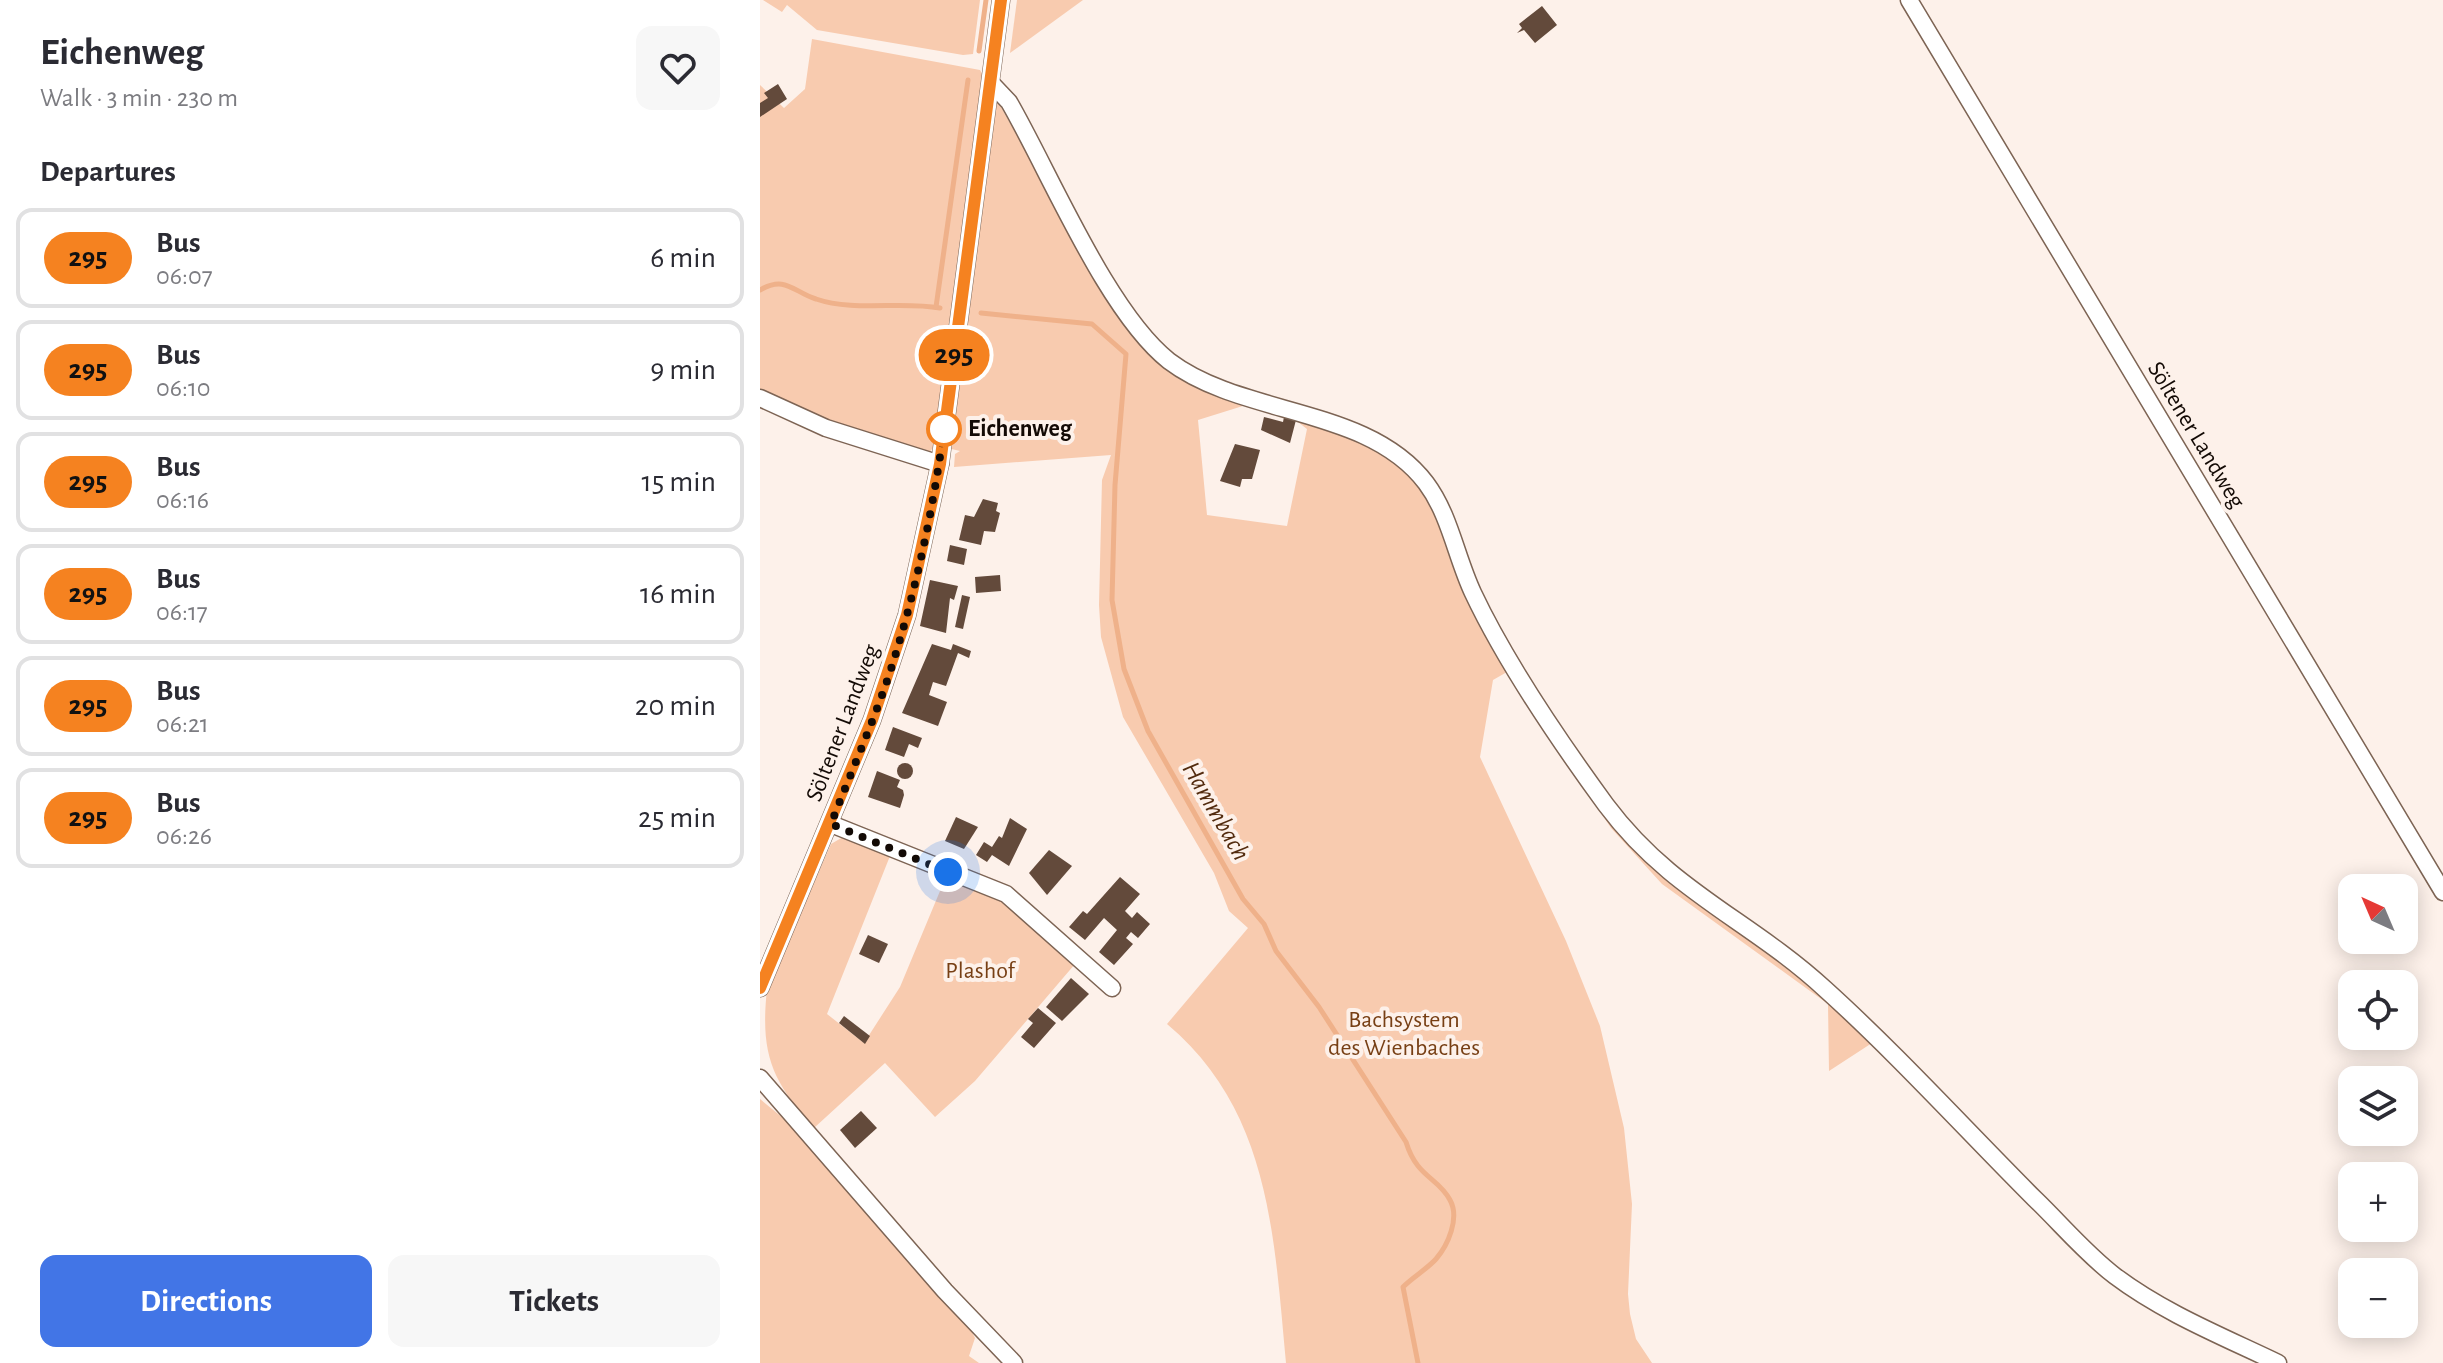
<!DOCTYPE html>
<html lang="en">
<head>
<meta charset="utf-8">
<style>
	:root { --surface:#fff; --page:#f7f7f7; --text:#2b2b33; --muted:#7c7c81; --line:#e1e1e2; --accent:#4275e6 }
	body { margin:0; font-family:"Alegreya Sans",sans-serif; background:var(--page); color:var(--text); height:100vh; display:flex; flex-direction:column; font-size:30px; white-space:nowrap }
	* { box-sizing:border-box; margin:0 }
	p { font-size:26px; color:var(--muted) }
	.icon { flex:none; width:44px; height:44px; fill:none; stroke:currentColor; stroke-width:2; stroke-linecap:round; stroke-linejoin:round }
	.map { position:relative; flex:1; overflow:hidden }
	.drawer { display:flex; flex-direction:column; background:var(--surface); width:760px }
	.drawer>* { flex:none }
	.badge { padding:0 16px; border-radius:26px; font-size:28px; line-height:52px }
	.needle { width:52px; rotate:316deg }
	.controls { position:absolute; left:1578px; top:874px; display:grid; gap:16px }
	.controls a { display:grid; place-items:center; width:80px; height:80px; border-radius:16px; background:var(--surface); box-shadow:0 4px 20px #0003; font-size:40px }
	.you { position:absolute; width:40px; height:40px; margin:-20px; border:6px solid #fff; border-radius:50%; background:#1a73e8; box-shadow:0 0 0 12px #1a73e833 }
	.map>.badge { position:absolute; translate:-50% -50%; box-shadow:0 0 0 4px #fff }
	h2 { padding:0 40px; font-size:30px; line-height:72px }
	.round { display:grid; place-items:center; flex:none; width:84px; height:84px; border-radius:16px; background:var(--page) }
	.headline { display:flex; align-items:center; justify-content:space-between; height:136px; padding:0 40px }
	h1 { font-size:38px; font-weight:600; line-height:60px }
	.action { display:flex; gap:16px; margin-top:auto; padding:16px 40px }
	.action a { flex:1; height:92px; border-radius:16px; background:var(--accent); color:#fff; font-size:32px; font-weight:600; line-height:92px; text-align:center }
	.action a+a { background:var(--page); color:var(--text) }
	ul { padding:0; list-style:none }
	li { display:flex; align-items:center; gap:24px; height:100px; margin:0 16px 12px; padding:0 24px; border:4px solid var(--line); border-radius:16px }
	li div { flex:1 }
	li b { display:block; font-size:30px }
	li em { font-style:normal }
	li .badge { min-width:88px; font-weight:700; text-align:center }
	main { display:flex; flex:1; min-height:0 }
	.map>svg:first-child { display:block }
</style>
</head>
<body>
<main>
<section class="drawer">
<div class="headline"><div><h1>Eichenweg</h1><p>Walk · 3 min · 230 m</p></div><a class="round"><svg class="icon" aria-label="heart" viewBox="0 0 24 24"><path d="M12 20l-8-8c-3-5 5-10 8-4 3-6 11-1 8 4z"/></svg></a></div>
<h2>Departures</h2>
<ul>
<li><span class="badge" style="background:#f58220;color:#111">295</span><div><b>Bus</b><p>06:07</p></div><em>6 min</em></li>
<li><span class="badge" style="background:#f58220;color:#111">295</span><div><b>Bus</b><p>06:10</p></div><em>9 min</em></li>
<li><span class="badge" style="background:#f58220;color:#111">295</span><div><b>Bus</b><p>06:16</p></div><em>15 min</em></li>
<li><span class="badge" style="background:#f58220;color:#111">295</span><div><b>Bus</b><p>06:17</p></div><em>16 min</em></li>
<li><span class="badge" style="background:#f58220;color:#111">295</span><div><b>Bus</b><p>06:21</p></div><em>20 min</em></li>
<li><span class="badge" style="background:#f58220;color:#111">295</span><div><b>Bus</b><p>06:26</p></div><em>25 min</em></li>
</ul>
<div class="action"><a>Directions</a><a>Tickets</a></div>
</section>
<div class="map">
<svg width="1683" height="1363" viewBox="0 0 1683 1363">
	<rect width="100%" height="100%" fill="#fdf1ea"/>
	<g fill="#f8cbaf">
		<polygon points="3,0 220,0 213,54 203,55 57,30 27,5 22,12"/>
		<polygon points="257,0 323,0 250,53"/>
		<path d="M52,39l168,31 34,60 4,1 135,218 93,56 -48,15 9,95 80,11 20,-97 -9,-7 72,21 27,17 24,26 29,64 174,285 165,131 83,77 -43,28 -1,-67 -166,-120 -51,-56 -104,-156 -14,8 -13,77 86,184 34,85 24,102 8,76 -4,90 2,20 6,25 16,24h-366c-12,-125 -15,-252 -119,-339l81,-96 -19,-17 -15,-38 -91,-156 -22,-80 -2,-32 3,-125 9,-25 -157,12 1,-13 5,-3 -25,-6 -6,8 -34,-5 -135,-54v-309l24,23 21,-19z"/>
		<path d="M83,837l47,19 -63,158 37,29 36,-56 45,-108 57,22 73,63 -100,117 -40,36 -50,-54 -71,65c-42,-47 -54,-73 -47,-139l64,-145z"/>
		<polygon points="0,1099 23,1118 210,1328 215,1338 209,1356 219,1363 0,1363"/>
	</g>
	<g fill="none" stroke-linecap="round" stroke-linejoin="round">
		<g stroke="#efb18a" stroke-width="5">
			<polyline points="219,51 226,0"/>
			<path d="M0,290c26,-15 33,2 56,9 38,13 85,2 124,9"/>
			<polyline points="176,307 208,80"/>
			<path d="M221,313l111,11 34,30 -11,131 -3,115 12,69 24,62 95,168 21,25 12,27 43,56 87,135c11,36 32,35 44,58 10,18 -2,45 -14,59 -9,10 -23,18 -33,28l15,76"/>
		</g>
	</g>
	<g fill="#634a3b">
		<polygon points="782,6 797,25 775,43 764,30 757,33 762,28 759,24"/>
		<polygon points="18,84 27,99 0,117 0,103 8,98 4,93"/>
		<polygon points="504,417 523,422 524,417 536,420 530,443 501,430"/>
		<polygon points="475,444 500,450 492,479 482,479 480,487 460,481"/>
		<polygon points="223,499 238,503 236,511 240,513 235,532 224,531 221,545 199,540 205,515 214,517"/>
		<polygon points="190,545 207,549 204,565 187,561"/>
		<polygon points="240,575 241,591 216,593 215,577"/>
		<polygon points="170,580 198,586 194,600 190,598 186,633 160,626"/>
		<polygon points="202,595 210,597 203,629 195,627"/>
		<polygon points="172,644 191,650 193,644 211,651 209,658 198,653 186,686 173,682 169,695 187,702 178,726 142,713"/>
		<polygon points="133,727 162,738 158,748 149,744 144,757 125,750"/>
		<circle cx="145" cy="771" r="8"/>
		<polygon points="117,771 140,780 137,787 143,790 144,795 140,808 108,797"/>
		<polygon points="196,817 218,827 204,849 185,841"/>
		<polygon points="250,818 267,829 249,866 232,855 227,862 216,855 224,842 232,847 239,836 242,838"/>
		<polygon points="289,850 312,866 287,895 269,873"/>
		<polygon points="360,877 380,894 365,911 372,918 377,912 390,924 378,938 371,932 366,938 373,944 354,965 339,952 357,930 344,918 325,940 309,927 323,911 327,914"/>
		<polygon points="108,935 128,944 119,963 99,954"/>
		<polygon points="311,978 329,994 302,1021 286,1007"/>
		<polygon points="278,1008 296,1023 274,1048 261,1037 273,1023 268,1019"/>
		<polygon points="84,1016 110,1036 105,1044 79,1023"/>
		<polygon points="101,1111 117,1128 95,1148 80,1130"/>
	</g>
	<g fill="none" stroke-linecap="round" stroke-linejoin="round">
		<g stroke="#7d6454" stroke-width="19">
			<g id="street">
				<polyline points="1149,0 1683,892"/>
				<path d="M231,83l18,19c41,71 98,210 160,259 74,56 199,45 257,122 24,32 30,74 47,110 33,70 87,149 133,212 65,87 144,115 219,184 73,66 140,140 210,210 26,25 51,55 80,77 49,37 109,61 163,87"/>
				<polyline points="0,398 66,428 180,464"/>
				<polyline points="71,824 246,894 352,988"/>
				<polyline points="0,988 112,720 147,615 180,464 241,0"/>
				<polyline points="0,1078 185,1291 254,1363"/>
			</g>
		</g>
		<use href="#street" stroke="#fff" stroke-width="16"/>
	</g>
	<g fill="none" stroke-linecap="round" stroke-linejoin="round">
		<g stroke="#fff" stroke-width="18">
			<polyline id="line" points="0,988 112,720 147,615 180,464 241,0"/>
		</g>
		<use href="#line" stroke="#f58220" stroke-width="12"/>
		<path stroke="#130a05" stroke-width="8" stroke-dasharray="0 14.4" d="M184,429c-11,81 -28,162 -53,240 -17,52 -40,103 -60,155l117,48"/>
	</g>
	<circle fill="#fff" stroke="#f58220" stroke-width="4" cx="184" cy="429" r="16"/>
	<g text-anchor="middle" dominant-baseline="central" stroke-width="8" stroke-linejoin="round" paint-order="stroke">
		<g font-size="24" font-weight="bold" fill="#130a05" stroke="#fdf1ea" text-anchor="start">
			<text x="208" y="429">Eichenweg</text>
		</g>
		<g font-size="24" fill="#130a05" stroke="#fdf1ea">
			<text transform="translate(1436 435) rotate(59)">Söltener Landweg</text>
			<text transform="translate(83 723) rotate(-69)">Söltener Landweg</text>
		</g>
		<g font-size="24" fill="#773f14" stroke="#fdf1ea">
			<text x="220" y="971">Plashof</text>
			<text x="644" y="1020">Bachsystem<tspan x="644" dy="28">des Wienbaches</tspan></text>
		</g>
		<g font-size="26" font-style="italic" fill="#532b0e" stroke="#fdf1ea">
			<text transform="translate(456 811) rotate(60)">Hammbach</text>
		</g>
	</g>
</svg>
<div class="controls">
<a><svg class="needle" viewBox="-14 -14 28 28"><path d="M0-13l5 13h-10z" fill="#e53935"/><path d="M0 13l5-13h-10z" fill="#7c7c81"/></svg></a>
<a><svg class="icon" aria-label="locate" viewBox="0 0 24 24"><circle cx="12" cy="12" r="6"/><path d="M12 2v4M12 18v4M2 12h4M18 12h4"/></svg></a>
<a><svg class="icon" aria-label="layers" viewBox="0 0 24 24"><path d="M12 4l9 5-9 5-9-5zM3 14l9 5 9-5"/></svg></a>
<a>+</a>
<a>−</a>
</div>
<div class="you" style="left:188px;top:872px"></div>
<b class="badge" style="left:194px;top:355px;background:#f58220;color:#111">295</b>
</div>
</main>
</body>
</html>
